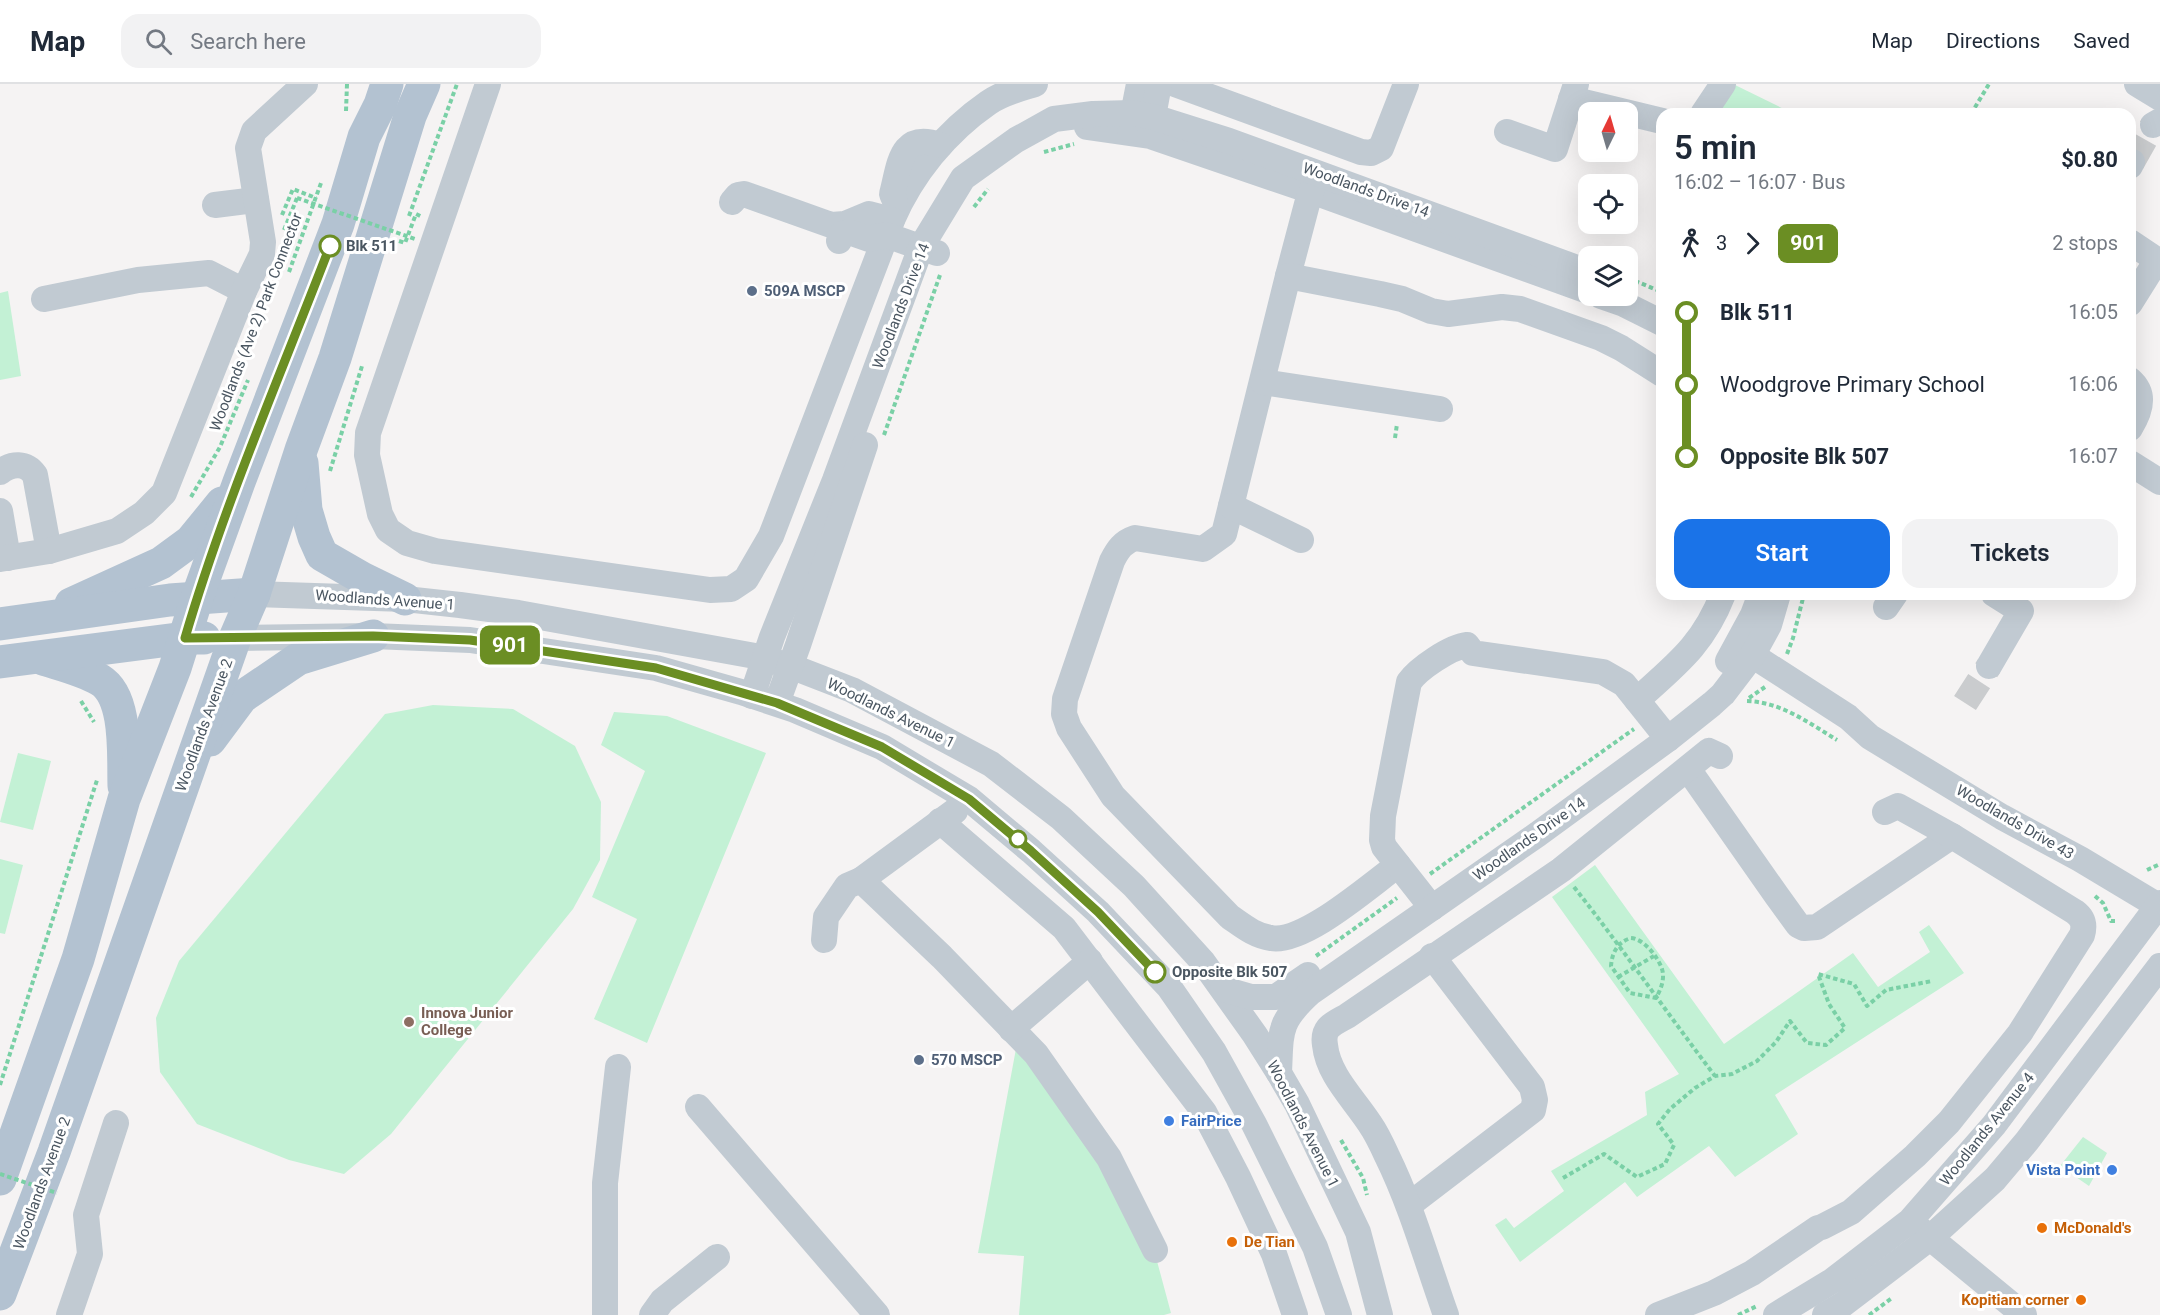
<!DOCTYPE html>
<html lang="en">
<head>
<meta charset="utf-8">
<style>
	:root { --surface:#fff; --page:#f2f2f3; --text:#1f2937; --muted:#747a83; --line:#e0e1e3; --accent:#1a73e8 }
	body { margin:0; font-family:Roboto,sans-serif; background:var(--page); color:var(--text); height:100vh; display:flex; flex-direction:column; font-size:22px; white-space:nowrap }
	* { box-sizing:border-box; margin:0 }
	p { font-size:20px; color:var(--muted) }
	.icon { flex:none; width:33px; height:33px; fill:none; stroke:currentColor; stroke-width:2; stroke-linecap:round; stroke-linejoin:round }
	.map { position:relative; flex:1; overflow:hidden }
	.panel { position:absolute; left:1656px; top:24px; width:480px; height:492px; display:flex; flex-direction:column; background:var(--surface); border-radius:18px; box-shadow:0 6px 24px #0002 }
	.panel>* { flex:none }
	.badge { padding:0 12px; border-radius:9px; font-size:21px; line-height:39px }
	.needle { width:39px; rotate:5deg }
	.fabs { position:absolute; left:1578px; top:18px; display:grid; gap:12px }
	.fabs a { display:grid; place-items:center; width:60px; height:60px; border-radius:12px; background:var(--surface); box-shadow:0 6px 24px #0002; font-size:30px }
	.map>.badge { position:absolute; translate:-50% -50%; box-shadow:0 0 0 3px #fff }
	.legs { display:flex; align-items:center; gap:9px; height:66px; padding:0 18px; font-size:20px }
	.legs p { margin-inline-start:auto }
	.overview { display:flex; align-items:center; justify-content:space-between; height:102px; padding:0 18px }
	h1 { font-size:33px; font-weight:600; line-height:45px }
	.cta { display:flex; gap:12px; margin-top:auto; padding:12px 18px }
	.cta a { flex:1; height:69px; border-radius:18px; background:var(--accent); color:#fff; font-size:24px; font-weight:600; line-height:69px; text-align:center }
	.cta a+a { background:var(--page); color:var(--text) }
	ul { padding:0 18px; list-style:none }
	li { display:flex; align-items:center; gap:21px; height:72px; font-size:22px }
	li i { display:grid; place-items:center; width:9px; height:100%; margin:0 8px; background:currentColor }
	li i::after { content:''; width:15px; height:15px; margin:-8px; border:4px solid; border-radius:50%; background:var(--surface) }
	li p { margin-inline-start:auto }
	li:first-child i { background:linear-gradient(#0000 50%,currentColor 0) }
	li:last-child i { background:linear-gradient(currentColor 50%,#0000 0) }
	header { display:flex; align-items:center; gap:36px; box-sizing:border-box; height:84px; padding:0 30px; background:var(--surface); border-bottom:2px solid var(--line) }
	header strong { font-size:28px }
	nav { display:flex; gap:33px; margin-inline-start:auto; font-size:21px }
	.search { width:420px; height:54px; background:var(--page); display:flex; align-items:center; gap:15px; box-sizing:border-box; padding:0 21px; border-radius:18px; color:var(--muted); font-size:22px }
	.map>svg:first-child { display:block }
</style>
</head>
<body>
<header>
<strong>Map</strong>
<div class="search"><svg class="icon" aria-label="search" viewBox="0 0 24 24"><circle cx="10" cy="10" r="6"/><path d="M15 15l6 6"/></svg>Search here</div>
<nav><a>Map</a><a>Directions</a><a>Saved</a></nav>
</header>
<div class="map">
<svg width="2160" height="1231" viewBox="0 0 2160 1231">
	<rect width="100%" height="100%" fill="#f5f3f3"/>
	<g fill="#c3f1d5">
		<polygon points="1733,0 1794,30 1708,30"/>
		<polygon points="8,207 21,292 0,296 0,209"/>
		<polygon points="433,621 513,625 575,662 601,718 600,776 573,825 391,1050 344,1090 289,1076 197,1040 160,988 156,934 179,877 385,630"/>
		<polygon points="614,628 667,632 766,669 647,959 594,935 637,835 592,813 645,687 601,661"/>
		<polygon points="18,669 51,677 33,746 0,738"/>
		<polygon points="0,775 23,781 5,850 0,849"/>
		<polygon points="1595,781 1724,960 1853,869 1878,903 1930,868 1919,848 1929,841 1964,889 1775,1011 1798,1050 1735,1093 1709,1062 1637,1113 1625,1098 1520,1178 1495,1141 1506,1134 1514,1144 1564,1107 1551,1087 1647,1031 1645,1008 1679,990 1552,813"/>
		<polygon points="1018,954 1154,1166 1171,1229 1164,1231 1019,1231 1024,1172 978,1169"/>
		<polygon points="2083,1053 2107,1069 2089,1102 2060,1082"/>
	</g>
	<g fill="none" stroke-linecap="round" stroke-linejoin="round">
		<g stroke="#caccce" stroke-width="26" stroke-dasharray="26 13" stroke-linecap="butt">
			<polyline points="2132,78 2153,41"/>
			<polyline points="1965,619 1989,582"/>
		</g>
		<g stroke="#7ad0a6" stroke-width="4" stroke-dasharray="4.5 3" stroke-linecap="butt">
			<polyline points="346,27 347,0"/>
			<polyline points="1971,30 1989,0"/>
			<polyline points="1044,68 1074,60"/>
			<polyline points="974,123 988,105"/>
			<polyline points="282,131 293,105 316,114"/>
			<polyline points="409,132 457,0"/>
			<polyline points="284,146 297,114"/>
			<polyline points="399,157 405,159 416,130 422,133"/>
			<polyline points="289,188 321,99"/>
			<polyline points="1628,194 1662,208"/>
			<polyline points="884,351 940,191"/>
			<polyline points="1395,354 1397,340"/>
			<polyline points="330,387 362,282"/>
			<polyline points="191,413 220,363 248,296"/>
			<polyline points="1787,570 1793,554 1804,510"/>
			<polyline points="1749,614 1765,603"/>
			<polyline points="81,617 94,638"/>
			<path d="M1747,617c34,1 62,22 90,39"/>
			<polyline points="2147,786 2160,780"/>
			<polyline points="1430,790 1634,645"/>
			<path d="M1574,803c49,62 93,126 141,189"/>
			<polyline points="2095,812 2103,819 2111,837 2115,837"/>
			<path d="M1631,854c13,1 27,19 31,31 3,10 -1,20 -6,29l-26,-5 -19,-27c1,-14 7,-24 20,-28z"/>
			<polyline points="1316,872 1397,814"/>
			<polyline points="1618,893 1654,872"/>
			<polyline points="0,1001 97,696"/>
			<polyline points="1341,1056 1363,1094 1367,1111"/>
			<polyline points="1563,1094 1604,1070 1637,1093 1665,1080 1674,1061 1658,1040 1670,1025 1695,1004 1715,992 1732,990 1757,977 1776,958 1790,937 1807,959 1826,961 1845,944 1829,920 1818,890 1854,900 1867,922 1886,906 1932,897"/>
			<polyline points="1738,1231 1757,1222"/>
			<polyline points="1869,1231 1892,1214"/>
		</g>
		<g stroke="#c1cad2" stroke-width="26">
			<path d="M488,0l-120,349 -1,22 13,59 8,16 19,13 28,8 275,39 21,-1 15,-10 25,-43 121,-316c20,-46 54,-88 96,-117 14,-10 31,-14 47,-19"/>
			<polyline points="1175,0 1361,68 1371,69 1381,64 1406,0"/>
			<polyline points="2137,0 2160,14"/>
			<polyline points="1571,15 1662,37"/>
			<polyline points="1703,30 1723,0"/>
			<polyline points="2153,41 2160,37"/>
			<polyline points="1087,43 1150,52 1311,107 1588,207"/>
			<polyline points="1130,46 1139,0"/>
			<polyline points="1507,48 1555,65 1576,0"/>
			<polyline points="1150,49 1159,0"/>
			<polyline points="2130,82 2132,78"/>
			<path d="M1317,92l-10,28 -19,72 -64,258 -21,15 -68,-11c-12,4 -17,11 -23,23l-47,138 -1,15 5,14 44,68 117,121c13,9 25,19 41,21 33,6 99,-53 127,-73"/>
			<path d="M895,117l-3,-7c8,-30 8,-63 48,-49"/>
			<polyline points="732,118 738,111 744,110 831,141 845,140 869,130 892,136"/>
			<polyline points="215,121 256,116"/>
			<polyline points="839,157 842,150 849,148 869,155 886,151 937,169"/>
			<polyline points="2130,158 2160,178"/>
			<polyline points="1288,192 1380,210 1402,215 1431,227 1448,230 1502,223 1520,225 1601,254 1621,264 1662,290"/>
			<polyline points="1601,212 1624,220 1662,239"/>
			<polyline points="44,215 138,196 209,189 244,207"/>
			<polyline points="2130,219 2157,176"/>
			<path d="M2130,296c16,14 10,32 0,48"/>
			<polyline points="1263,298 1440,325"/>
			<polyline points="2130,379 2160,398"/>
			<path d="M0,388c12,-9 26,-10 35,3l14,76"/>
			<polyline points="1231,422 1301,456"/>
			<polyline points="0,427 8,474"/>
			<polyline points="0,475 49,467 117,447 144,429 164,409 244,207 262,170 263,158 248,64 254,47 305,0"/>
			<polyline points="254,510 405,515 460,521 518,529 755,572 790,582 852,606 991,680 1061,734 1134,802 1203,878 1255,951 1279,989 1297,1020 1358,1148 1380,1231"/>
			<polyline points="1886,523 1895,510"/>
			<polyline points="235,554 373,552 470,556 656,584 741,608 795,626 882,663 969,715 1031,767 1098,828 1169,903 1214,968 1254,1040 1315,1163 1339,1231"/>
			<polyline points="1738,562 1848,633 1870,653 2002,733 2080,775 2160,823"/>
			<polyline points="1728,577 1753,531 1761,510"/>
			<polyline points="1989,582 2021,527 1994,510"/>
			<polyline points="752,612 772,553 835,396 921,163 963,94 1016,56 1054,35 1093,30 1133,29 1153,33 1229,57 1588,188"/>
			<path d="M1637,616c40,-36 66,-55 86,-106"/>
			<polyline points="777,619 798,561 865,361"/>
			<polyline points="1688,685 1777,812 1798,841 1804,844 1817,843 1952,752"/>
			<polyline points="940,737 1064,844 1204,1028 1238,1093 1274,1170 1295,1231"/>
			<polyline points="861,796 942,873 1036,970 1109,1074 1155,1166"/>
			<path d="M1432,824l-48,-61 -2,-7 1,-24 26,-134c9,-13 41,-35 58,-37l6,8 130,19 21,12 44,55"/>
			<polyline points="824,856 826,833 847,802 861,796 955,727"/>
			<polyline points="1223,905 1251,913 1276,913 1308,891"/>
			<polyline points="1011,945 1090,877"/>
			<path d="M1279,989c2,-43 -1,-51 32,-81l227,-158 130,-95 44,-35 11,-10 29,-38 17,-31 9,-31"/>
			<polyline points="698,1023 877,1231"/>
			<polyline points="1409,1121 1533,1026 1535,1016 1532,1003 1432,872"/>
			<polyline points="1917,1143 2024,1231"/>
			<polyline points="69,1231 90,1170 86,1131 116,1039"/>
			<polyline points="605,1231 605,1099 618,983"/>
			<polyline points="652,1231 662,1217 717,1173"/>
			<path d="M1446,1231c-19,-53 -34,-108 -59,-159 -5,-11 -10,-22 -17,-32 -16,-25 -42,-49 -45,-79 -3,-18 8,-21 22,-29l214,-146 148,-119 11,5"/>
			<path d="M1658,1231l56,-22 38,-20 66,-45 4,-1 29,-15 64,-56 34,-34 71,-89 62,-98c3,-10 1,-17 -7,-23l-123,-76 -54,-30 -13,6"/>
			<polyline points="1776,1231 1832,1197 1910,1137 1994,1041 2160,819"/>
			<polyline points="1825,1231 1842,1221 1930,1154 1995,1095 2027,1057 2160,882"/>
		</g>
		<g stroke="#b3c2d1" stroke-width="33">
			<polyline points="302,379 306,426 314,453 322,471 362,494 405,515"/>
			<polyline points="71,520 161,479 191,457 222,419"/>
			<polyline points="0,540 170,516 254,510"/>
			<path d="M43,575c19,6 40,11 57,21 28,17 23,76 24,106"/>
			<polyline points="0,578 185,554 204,554"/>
			<polyline points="210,656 242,613 298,575 373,552"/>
			<polyline points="0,1095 78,875 124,715 175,584 197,514 239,398 338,140 364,53 380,21 387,0"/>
			<polyline points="0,1210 54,1068 235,554 254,510 301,366 335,274 410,32 424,0"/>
		</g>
		<g stroke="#7ad0a6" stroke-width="4" stroke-dasharray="4.5 3" stroke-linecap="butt">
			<polyline points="297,114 415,155"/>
			<polyline points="0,1090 57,1109"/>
		</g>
	</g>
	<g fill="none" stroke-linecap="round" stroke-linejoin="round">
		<g stroke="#fff" stroke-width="14">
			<path id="line-1" d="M330,162c-50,130 -106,259 -145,392l188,-2 97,4 186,28 121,35 105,44 87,52 62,52 67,61 57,60"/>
		</g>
		<use href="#line-1" stroke="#6b8e23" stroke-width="9"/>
	</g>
	<g fill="#fff" stroke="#6b8e23" stroke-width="3">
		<circle cx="330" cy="162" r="10"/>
		<circle cx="1018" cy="755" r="8"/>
		<circle cx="1155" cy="888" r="10"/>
	</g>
	<g fill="#5c6f8a" stroke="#fff" stroke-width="2">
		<circle cx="752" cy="207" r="6"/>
		<circle cx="919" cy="976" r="6"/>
	</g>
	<circle fill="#8d6e63" stroke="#fff" stroke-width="2" cx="409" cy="938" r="6"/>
	<g fill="#3f7fe0" stroke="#fff" stroke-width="2">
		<circle cx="1169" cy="1037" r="6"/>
		<circle cx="2112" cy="1086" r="6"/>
	</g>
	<g fill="#e8710a" stroke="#fff" stroke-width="2">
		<circle cx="2042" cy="1144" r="6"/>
		<circle cx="1232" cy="1158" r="6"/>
		<circle cx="2081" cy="1216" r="6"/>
	</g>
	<g text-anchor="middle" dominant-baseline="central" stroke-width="6" stroke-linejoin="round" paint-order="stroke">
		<g font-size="15" fill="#4a5661" stroke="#fff">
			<text transform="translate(1366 106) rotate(20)">Woodlands Drive 14</text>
			<text transform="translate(901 222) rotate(-69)">Woodlands Drive 14</text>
			<text transform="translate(256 238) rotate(-69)">Woodlands (Ave 2) Park Connector</text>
			<text transform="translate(385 516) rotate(4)">Woodlands Avenue 1</text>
			<text transform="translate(891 629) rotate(26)">Woodlands Avenue 1</text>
			<text transform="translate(204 641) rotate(-70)">Woodlands Avenue 2</text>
			<text transform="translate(2015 738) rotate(30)">Woodlands Drive 43</text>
			<text transform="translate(1529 755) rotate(-35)">Woodlands Drive 14</text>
			<text transform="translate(1303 1040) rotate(63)">Woodlands Avenue 1</text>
			<text transform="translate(1987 1045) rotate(-51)">Woodlands Avenue 4</text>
			<text transform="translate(42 1099) rotate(-70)">Woodlands Avenue 2</text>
		</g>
		<g font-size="15" font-weight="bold" fill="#4a5661" stroke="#fff" text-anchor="start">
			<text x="346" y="162">Blk 511</text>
			<text x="1172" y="888">Opposite Blk 507</text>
		</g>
		<g font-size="15" font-weight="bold" fill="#4e5e75" stroke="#fff" text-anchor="start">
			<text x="764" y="207">509A MSCP</text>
			<text x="931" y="976">570 MSCP</text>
		</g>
		<g font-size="15" font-weight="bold" fill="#785e54" stroke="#fff" text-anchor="start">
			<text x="421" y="929">Innova Junior<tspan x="421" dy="17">College</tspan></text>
		</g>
		<g font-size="15" font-weight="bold" fill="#366cbe" stroke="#fff" text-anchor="start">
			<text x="1181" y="1037">FairPrice</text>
			<text x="2100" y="1086" text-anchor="end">Vista Point</text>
		</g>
		<g font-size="15" font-weight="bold" fill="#c56008" stroke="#fff" text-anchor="start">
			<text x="2054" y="1144">McDonald's</text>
			<text x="1244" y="1158">De Tian</text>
			<text x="2069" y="1216" text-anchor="end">Kopitiam corner</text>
		</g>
	</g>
</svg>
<div class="fabs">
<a><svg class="needle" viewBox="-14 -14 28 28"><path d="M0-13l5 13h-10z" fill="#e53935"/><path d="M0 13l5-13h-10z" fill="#747a83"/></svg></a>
<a><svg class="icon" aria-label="locate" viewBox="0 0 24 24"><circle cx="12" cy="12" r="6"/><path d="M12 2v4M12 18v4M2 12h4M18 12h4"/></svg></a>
<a><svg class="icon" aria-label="layers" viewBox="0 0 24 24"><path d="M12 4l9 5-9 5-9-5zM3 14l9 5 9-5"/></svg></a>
</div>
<b class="badge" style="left:510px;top:561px;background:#6b8e23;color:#fff">901</b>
<section class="panel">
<div class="overview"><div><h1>5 min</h1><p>16:02 – 16:07 · Bus</p></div><b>$0.80</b></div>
<div class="legs"><svg class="icon" aria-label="walk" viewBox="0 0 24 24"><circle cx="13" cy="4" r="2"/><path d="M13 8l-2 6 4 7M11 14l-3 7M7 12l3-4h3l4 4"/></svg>3<svg class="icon" aria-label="forward" viewBox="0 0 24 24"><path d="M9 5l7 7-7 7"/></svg><b class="badge" style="background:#6b8e23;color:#fff">901</b><p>2 stops</p></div>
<ul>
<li><i style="color:#6b8e23"></i><b>Blk 511</b><p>16:05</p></li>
<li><i style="color:#6b8e23"></i><span>Woodgrove Primary School</span><p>16:06</p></li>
<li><i style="color:#6b8e23"></i><b>Opposite Blk 507</b><p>16:07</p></li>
</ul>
<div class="cta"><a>Start</a><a>Tickets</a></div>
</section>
</div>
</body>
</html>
